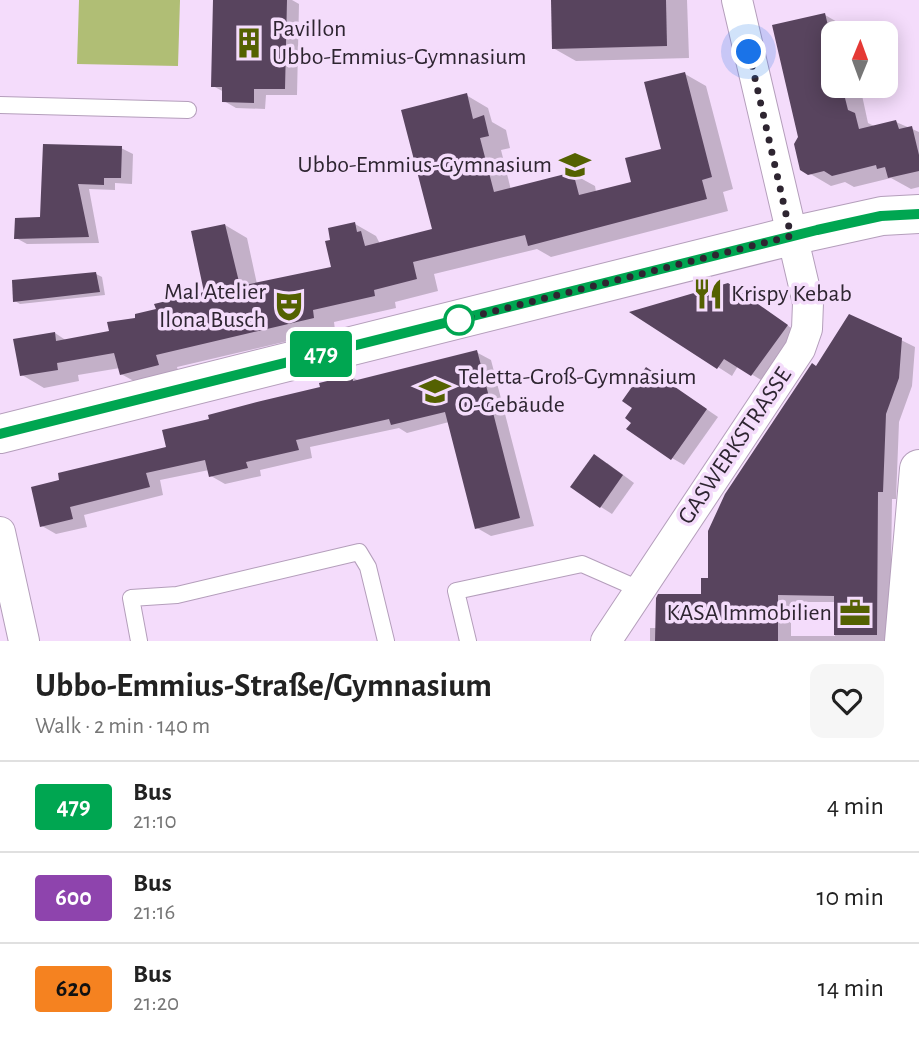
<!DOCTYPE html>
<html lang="en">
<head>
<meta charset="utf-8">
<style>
	:root { --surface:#fff; --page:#f6f6f6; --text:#222; --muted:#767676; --line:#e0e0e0 }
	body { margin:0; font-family:"Alegreya Sans",sans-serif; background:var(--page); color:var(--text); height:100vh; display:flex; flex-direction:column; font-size:26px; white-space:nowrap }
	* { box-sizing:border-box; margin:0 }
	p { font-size:23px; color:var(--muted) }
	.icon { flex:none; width:38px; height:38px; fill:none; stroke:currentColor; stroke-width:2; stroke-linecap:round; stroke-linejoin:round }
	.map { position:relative; height:641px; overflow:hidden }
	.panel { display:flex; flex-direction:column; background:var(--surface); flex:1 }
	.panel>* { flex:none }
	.badge { padding:0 14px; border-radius:5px; font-size:24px; line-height:46px }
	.needle { width:46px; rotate:1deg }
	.controls { position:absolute; left:821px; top:21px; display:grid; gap:14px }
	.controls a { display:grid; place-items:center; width:77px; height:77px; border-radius:14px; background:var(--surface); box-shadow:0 4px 18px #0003; font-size:35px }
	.you { position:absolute; width:35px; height:35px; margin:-18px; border:5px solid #fff; border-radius:50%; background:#1a73e8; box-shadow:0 0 0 10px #1a73e833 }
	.map>.badge { position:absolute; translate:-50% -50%; box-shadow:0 0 0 4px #fff }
	.round { display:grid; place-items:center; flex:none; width:74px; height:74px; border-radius:14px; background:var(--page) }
	.headline { display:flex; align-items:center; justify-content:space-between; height:119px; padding:0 35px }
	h1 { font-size:33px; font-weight:600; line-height:52px }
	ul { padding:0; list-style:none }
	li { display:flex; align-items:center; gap:21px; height:91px; padding:0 35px; border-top:2px solid var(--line) }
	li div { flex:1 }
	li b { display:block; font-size:26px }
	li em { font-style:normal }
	li .badge { min-width:77px; font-weight:700; text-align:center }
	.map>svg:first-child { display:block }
</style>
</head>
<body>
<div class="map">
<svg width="919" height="641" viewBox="0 0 919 641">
	<rect width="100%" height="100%" fill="#f4dcfb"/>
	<polygon fill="#b0be75" points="79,0 180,0 178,66 77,64"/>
	<g fill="#0003" fill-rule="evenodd">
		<polygon points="214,0 292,0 299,4 297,95 266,95 265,109 236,108 224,101 224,92 213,86"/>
		<polygon points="552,0 687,0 689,58 576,61 553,48"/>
		<polygon points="825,15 846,27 847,33 833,33 833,86 860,86 868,123 876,127 896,122 919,132 919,187 911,189 891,178 854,187 845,182 831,186 802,169 800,137"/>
		<polygon points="685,74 706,86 733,189 723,192 728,211 551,257 537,249 434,274 438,291 395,302 396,308 334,322 335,330 177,367 180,377 143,386 121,374 120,368 78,375 79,381 44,388 22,375 55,333 67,341 111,333 137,319 206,293 225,225 247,238 257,284 333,269 355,224 376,236 380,244 434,230 466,95 488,108 492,122 506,130 510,148 501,150 511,190 573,174 595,186 596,192 633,183 664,150"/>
		<polygon points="44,145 121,148 133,154 132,184 115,183 115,190 89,189 99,243 27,244 16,238 42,218"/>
		<polygon points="96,274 102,277 105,295 20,304 15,301"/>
		<polygon points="742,293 801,335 766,383 738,366 732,376 718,367"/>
		<path d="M901,340l14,7 -3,39 -13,36 -3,77h-4l-2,142h-240v-13h7l46,-32 114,-228zM791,602h45l-1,34h-44z"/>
		<polygon points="476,352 491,360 534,526 491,536 477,528 449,422 407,433 399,428 310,447 312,458 260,470 261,476 225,484 211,476 209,470 160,480 163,495 84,515 87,527 56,534 42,526 33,488 168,448 352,377 359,381"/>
		<polygon points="658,376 718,417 684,465 672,458 633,422"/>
		<polygon points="607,463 634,483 612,514 601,507"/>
	</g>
	<g fill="#58445e">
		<polygon points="213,0 287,0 285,89 254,89 254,103 222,102 222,87 211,87"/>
		<polygon points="551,0 666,0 667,46 552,49"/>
		<polygon points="825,13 833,47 833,86 842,86 848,110 855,113 859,129 896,120 899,129 912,126 919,155 919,171 888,178 885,167 877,169 876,165 832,176 824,171 808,175 800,170 794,144 798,137 772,25"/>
		<polygon points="685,72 712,177 702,180 707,199 528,246 525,235 413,262 417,279 374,290 375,296 313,310 314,318 156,355 159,365 120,375 114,353 57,363 58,370 20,376 13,339 55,332 56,341 109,331 107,322 135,318 135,314 156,309 154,304 204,292 191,231 225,224 240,286 331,267 325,241 330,240 328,228 355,222 357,232 361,231 365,246 432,229 401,110 467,93 473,119 484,115 489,136 480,138 494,192 573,172 579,195 631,182 625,158 661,149 644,82"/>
		<polygon points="43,144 122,146 121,178 104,178 104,185 78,184 89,237 14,239 15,218 40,217"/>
		<polygon points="96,272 100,292 13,302 12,280"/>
		<polygon points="728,283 788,325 751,376 724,359 717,369 629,312"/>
		<polygon points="849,314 902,338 899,378 886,414 883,492 878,492 877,635 834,635 834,596 778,595 778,641 655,641 656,598 658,594 701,594 701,578 708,578 708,531 725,494 812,363 816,366"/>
		<polygon points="477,350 520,518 475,529 445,412 391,425 389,419 296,440 299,450 246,462 248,468 209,477 205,460 146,473 150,487 70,507 73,519 40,527 31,487 59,480 58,473 166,447 162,430 209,419 208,415 261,401 320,387 319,383 352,375 353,381"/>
		<polygon points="646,367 707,409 671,460 626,429 631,423 625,418 632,408 622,401"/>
		<polygon points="594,454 623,475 600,508 570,487"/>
	</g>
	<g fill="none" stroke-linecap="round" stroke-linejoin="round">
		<g stroke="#b49ebb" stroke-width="18">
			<g id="service">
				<polyline points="0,105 188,110"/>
				<polyline points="139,641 131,598 177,595 359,552 368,567 386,641"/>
				<polyline points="468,641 456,591 582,564 639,589"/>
			</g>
		</g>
		<g stroke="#b49ebb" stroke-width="32">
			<g id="minor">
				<polyline points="0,532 24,641"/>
				<polyline points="606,641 800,349 807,329 808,303 737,0"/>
			</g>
		</g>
		<g stroke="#b49ebb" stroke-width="40">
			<g id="secondary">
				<polyline points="0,434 791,236 882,216 919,214"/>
				<polyline points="904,641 919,469"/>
			</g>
		</g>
		<use href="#service" stroke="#fff" stroke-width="16"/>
		<use href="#minor" stroke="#fff" stroke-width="30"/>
		<use href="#secondary" stroke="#fff" stroke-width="38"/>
	</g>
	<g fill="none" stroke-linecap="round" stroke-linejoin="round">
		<g stroke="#fff" stroke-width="16">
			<polyline id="line" points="0,434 817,230 881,216 919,214"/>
		</g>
		<use href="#line" stroke="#00a651" stroke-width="10"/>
		<polyline stroke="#2e2531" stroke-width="7" stroke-dasharray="0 12.6" points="459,320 791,236 749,52"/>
	</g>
	<defs>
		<g id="building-bare" transform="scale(2.415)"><path d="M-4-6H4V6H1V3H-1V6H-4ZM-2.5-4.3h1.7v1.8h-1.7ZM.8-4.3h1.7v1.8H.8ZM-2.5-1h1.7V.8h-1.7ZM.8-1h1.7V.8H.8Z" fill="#546101" stroke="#f4dcfb" stroke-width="2.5" paint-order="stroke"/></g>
		<g id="school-bare" transform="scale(2.415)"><path d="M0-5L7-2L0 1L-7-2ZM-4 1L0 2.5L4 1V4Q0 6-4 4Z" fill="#546101" stroke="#f4dcfb" stroke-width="2.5" paint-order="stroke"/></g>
		<g id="restaurant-bare" transform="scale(2.415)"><path d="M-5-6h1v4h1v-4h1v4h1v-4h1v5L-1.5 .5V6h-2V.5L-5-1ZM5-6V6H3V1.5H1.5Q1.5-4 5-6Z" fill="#546101" stroke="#f4dcfb" stroke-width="2.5" paint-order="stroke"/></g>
		<g id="theatre-bare" transform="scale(2.415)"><path d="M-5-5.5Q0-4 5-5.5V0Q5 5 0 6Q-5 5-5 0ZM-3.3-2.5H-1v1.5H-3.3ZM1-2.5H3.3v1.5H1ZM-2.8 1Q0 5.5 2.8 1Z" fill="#546101" stroke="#f4dcfb" stroke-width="2.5" paint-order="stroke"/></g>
		<g id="office-bare" transform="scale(2.415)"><path d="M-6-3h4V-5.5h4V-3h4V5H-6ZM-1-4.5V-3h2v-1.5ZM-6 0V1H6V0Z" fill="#546101" stroke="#f4dcfb" stroke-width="2.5" paint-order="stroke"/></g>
	</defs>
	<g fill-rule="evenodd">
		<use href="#building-bare" x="249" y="43"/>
		<use href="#school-bare" x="575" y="165"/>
		<use href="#restaurant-bare" x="708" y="294"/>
		<use href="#theatre-bare" x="289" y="306"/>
		<use href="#school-bare" x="435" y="391"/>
		<use href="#office-bare" x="855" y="613"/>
	</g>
	<circle fill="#fff" stroke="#00a651" stroke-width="3.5" cx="459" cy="320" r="14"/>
	<g text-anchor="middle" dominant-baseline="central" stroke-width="7" stroke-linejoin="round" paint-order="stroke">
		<g font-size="24" fill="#2e2531" stroke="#f4dcfb" text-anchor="start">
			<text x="272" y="29">Pavillon<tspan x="272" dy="28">Ubbo-Emmius-Gymnasium</tspan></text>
			<text x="552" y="165" text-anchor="end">Ubbo-Emmius-Gymnasium</text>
			<text x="266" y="292" text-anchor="end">Mal Atelier<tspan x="266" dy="28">Ilona Busch</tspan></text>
			<text x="731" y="294">Krispy Kebab</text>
			<text x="458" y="377">Teletta-Groß-Gymnasium<tspan x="458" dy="28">O-Gebäude</tspan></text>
			<text x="832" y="613" text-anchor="end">KASA Immobilien</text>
		</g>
		<g font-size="24" fill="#2e2531" stroke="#f4dcfb">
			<text transform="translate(735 446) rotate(-56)">GASWERKSTRASSE</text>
		</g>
	</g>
</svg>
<div class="controls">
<a><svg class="needle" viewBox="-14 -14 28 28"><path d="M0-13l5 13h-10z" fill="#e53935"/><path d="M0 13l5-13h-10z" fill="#767676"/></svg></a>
</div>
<div class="you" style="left:749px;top:52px"></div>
<b class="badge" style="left:321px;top:354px;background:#00a651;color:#fff">479</b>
</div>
<section class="panel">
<div class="headline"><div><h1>Ubbo-Emmius-Straße/Gymnasium</h1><p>Walk · 2 min · 140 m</p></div><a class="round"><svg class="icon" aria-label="heart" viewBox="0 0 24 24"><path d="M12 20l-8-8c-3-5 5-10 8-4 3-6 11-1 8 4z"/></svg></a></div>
<ul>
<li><span class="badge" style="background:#00a651;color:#fff">479</span><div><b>Bus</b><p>21:10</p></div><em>4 min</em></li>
<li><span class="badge" style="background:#8e44ad;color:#fff">600</span><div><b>Bus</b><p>21:16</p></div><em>10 min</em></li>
<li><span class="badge" style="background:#f58220;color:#111">620</span><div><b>Bus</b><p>21:20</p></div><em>14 min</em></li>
</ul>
</section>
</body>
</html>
